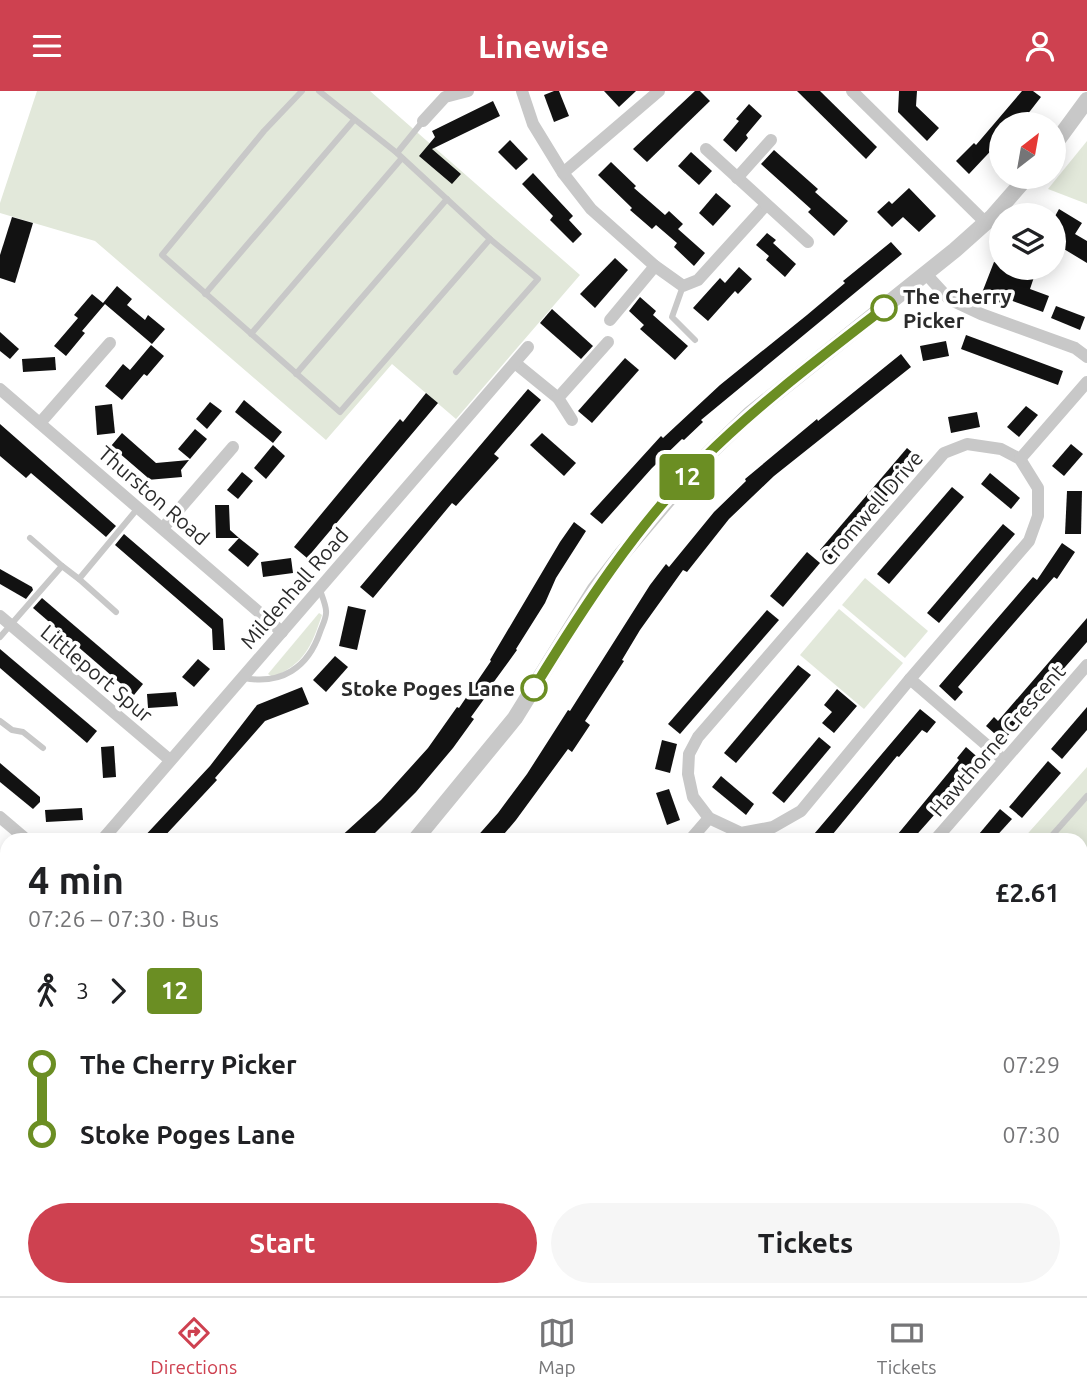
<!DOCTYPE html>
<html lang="en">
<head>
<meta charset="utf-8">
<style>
	:root { --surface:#fff; --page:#f6f6f6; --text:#202124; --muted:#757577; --line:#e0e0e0; --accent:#ce4150 }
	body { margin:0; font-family:Ubuntu,sans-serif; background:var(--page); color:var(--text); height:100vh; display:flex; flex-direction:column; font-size:26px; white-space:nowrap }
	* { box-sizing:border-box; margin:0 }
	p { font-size:23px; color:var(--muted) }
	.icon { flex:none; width:38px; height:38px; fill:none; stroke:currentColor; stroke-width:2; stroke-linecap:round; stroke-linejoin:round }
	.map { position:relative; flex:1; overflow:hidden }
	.panel { position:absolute; left:0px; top:742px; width:1088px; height:464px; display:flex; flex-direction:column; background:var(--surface); border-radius:21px 21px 0 0; box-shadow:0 4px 18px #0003 }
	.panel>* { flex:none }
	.badge { padding:0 14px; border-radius:5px; font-size:24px; line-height:46px }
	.needle { width:46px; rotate:31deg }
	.fabs { position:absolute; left:989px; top:21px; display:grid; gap:14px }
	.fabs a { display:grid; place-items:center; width:77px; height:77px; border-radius:50%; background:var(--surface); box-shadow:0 4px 18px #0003; font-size:35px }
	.map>.badge { position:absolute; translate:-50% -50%; box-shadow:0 0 0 4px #fff }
	.legs { display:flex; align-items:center; gap:10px; height:77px; padding:0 28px; font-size:23px }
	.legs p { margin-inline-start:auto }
	.headline { display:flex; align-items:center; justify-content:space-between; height:119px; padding:0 28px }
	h1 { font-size:38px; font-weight:700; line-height:52px }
	.button { display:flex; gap:14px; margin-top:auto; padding:14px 28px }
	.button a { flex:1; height:80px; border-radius:42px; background:var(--accent); color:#fff; font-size:28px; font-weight:700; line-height:80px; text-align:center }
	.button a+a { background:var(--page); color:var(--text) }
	ul { padding:0 28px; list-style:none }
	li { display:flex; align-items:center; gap:24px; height:70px; font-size:26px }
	li i { display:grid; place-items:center; width:10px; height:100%; margin:0 9px; background:currentColor }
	li i::after { content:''; width:18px; height:18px; margin:-9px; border:5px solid; border-radius:50%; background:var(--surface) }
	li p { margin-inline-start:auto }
	li:first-child i { background:linear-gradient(#0000 50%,currentColor 0) }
	li:last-child i { background:linear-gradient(currentColor 50%,#0000 0) }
	header { display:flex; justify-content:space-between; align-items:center; height:91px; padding:0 28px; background:var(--accent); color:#fff; font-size:32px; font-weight:700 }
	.menu { display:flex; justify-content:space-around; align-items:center; height:98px; border-top:2px solid var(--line); background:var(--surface); font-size:19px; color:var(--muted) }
	.menu a { display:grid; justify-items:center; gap:4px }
	.menu .active { color:var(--accent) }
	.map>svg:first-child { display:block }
</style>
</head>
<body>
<header><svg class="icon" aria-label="menu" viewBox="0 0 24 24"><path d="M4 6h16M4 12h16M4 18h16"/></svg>Linewise<svg class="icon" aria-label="person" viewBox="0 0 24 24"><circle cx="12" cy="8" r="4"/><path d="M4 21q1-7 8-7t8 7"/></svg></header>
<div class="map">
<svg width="1087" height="1205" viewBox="0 0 1087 1205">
	<rect width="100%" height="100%" fill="#fff"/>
	<g fill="#e2e8da">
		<polygon points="37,0 370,0 580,184 456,328 392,273 326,349 95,150 0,122 0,112"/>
		<polygon points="1087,50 1087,113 1048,98"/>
		<polygon points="865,487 928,540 905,567 842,514"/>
		<polygon points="839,518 903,572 864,618 800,564"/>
		<path d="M319,522l3,2c-11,32 -17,48 -49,62l-5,-3z"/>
		<polygon points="1087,676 1087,1205 781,1205 781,1199 1082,1199 1082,749 1022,749"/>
	</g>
	<g fill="#121212">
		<polygon points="554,0 559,0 569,25 554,31 544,4"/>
		<polygon points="604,0 636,0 619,16"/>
		<polygon points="695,0 700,0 710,10 647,71 633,58"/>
		<polygon points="797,0 820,0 877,56 866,68"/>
		<polygon points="899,0 917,0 916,15 939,37 927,50 898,21"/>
		<polygon points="1022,0 1033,0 1041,6 1020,33 1001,33 1001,49 969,83 956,70 974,52 976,54"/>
		<polygon points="493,10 500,25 432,58 461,83 452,93 419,65 435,46 432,40"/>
		<polygon points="749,13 762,25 746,44 748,47 736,61 723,49 739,30 736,28"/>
		<polygon points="510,49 528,68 516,79 498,61"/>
		<polygon points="774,59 818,98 815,101 848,130 834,145 808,121 811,118 761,73"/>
		<polygon points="691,61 712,80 699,94 678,75"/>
		<polygon points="611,71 636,95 634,97 665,124 669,120 683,133 678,138 705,162 694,175 674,156 677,152 656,134 652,138 630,119 632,117 598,84"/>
		<polygon points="533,82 573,125 569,129 582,143 573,152 550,129 553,125 522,93"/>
		<polygon points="909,97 936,125 919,141 903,126 892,136 877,121 889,110 892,113"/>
		<polygon points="716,102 731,115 713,135 699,122"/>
		<polygon points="1059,118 1082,132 1075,143 1087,150 1087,172 1054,152 1054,127"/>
		<polygon points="12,126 33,132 15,192 0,187 0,164"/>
		<polygon points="767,142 776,149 773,152 796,173 785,186 766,169 769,165 756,154"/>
		<polygon points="891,151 902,163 701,329 703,331 684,349 682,348 652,377 602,433 590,423 661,345 663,347 720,294 807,224 845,192 843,190"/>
		<polygon points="615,167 628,179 595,217 580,203"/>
		<polygon points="994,171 1001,173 1001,177 1010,177 1034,186 1030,198 1049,205 1043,221 1010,209 1007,217 980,207"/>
		<polygon points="739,176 752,188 738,203 735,200 708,230 693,217 720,187 725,192"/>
		<polygon points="117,195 132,208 127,214 145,229 148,224 165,238 152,253 105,213 82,240 85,242 66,265 54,255 78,227 74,224 92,203 103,212"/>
		<polygon points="640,206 656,220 653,224 688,255 675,269 640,238 644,234 629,220"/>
		<polygon points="1056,215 1085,226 1080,239 1051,227"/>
		<polygon points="552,218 593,255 581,268 540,232"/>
		<polygon points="0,241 19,258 10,268 0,260"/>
		<polygon points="966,244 1063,280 1058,294 961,258"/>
		<polygon points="946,250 949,265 923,270 920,255"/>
		<polygon points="151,254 164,265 147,285 144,283 122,309 105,295 123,273 130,279"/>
		<polygon points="901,263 911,276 774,385 729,428 687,481 683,479 640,539 622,569 624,570 585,630 590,634 572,661 568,658 516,729 499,749 474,749 498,722 527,683 568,619 570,620 650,494 666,473 669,476 714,421 746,390 745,388 817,328 818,330"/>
		<polygon points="55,266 56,279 23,281 22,268"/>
		<polygon points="625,267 639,279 592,332 578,320"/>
		<polygon points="528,298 541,309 494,363 499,367 456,415 452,412 373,507 360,496"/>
		<polygon points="426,302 438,312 307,467 294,456 400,328 403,331"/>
		<polygon points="244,309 282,341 273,352 235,321"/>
		<polygon points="210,311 222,320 207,338 196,328"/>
		<polygon points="112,313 115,342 97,344 95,315"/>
		<polygon points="1026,315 1038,324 1019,346 1007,336"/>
		<polygon points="977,321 980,336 951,342 948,326"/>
		<polygon points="0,333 116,435 106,446 31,382 26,387 0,365"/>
		<polygon points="195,338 207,348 190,368 178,358"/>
		<polygon points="122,342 156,372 189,369 181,379 182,386 147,389 147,386 111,355"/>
		<polygon points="542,342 576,372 564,385 530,354"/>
		<polygon points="1071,353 1083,363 1064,385 1052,375"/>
		<polygon points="273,354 285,365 266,388 254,377"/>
		<polygon points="907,357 919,367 832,469 820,459"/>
		<polygon points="242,381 253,390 238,408 227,399"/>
		<polygon points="990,382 1020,407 1011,418 981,393"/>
		<polygon points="952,396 964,406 889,493 877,483"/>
		<polygon points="1067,400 1082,400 1081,443 1065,443"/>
		<polygon points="215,414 229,414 230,439 239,447 216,447"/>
		<polygon points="574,431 586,440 556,487 545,512 516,558 517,559 485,603 487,604 471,626 474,628 453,657 416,701 368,749 337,749 381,709 428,657 457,616 459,617 491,570 490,569 560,451"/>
		<polygon points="1003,433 1015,443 939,532 927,522"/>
		<polygon points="124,443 223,528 225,559 213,559 212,538 115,454"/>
		<polygon points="239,447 259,463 248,476 228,459"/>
		<polygon points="1062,452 1075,461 1057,488 1054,486 958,596 963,601 955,610 939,595 1033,486 1037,489"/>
		<polygon points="807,461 820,472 783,516 770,505"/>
		<polygon points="291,467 293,482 263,486 261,471"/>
		<polygon points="0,478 32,496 33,499 26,508 0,493"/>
		<polygon points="42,507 143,593 134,604 33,517"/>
		<polygon points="348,515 366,519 357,559 339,555"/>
		<polygon points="767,519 779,529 680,643 668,633"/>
		<polygon points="1087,527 1087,551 1009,640 1011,641 1003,650 986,635 994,626 998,630"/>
		<polygon points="0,558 97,640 87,652 0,577"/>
		<polygon points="335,565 348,576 326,601 313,589"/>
		<polygon points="198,568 210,578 194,596 182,586"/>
		<polygon points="798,574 811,584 736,672 724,662"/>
		<polygon points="302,596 309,613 265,630 215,687 217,689 161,749 141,749 210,675 257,614"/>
		<polygon points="837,598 857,615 834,642 822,632 832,621 824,614"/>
		<polygon points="176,601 178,615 148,617 147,603"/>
		<polygon points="1087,616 1087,639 1062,668 1051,658"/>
		<polygon points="920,618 936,631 927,642 922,639 899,666 897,665 828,749 809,749"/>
		<polygon points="819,646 831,656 784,712 772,702"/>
		<polygon points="662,649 677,653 670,682 655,678"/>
		<polygon points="114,655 116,686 103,687 101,656"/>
		<polygon points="966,656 982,670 912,749 893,749 959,669 957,667"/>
		<polygon points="1048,670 1061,682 1022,727 1009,716"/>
		<polygon points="0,672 40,706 40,711 33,718 0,691"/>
		<polygon points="721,685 754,713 746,724 712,696"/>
		<polygon points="669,698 680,729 667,734 656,702"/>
		<polygon points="82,717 83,729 46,731 45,719"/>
		<polygon points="1000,718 1012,728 993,749 974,749"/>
	</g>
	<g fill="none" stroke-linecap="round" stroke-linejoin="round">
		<g stroke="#c8c8c8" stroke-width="6">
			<polyline points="302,0 264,40 162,164 340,321 490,148"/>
			<polyline points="319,0 397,62"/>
			<polyline points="423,30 397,62 490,148 538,188 456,281"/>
			<polyline points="683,195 672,226 695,249"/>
			<polyline points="205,203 354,29"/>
			<polyline points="251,243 402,67"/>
			<polyline points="296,283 447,108"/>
			<polyline points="30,447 62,475"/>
			<polyline points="79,488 116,521"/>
			<polyline points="0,546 62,475 79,488 138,417"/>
			<path d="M244,587c37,7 64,-10 76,-46 2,-6 7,-15 6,-21 0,-6 -4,-15 -6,-21"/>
			<polyline points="0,630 12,639 23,641 43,657"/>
			<polyline points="1048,749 1087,705"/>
			<polyline points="1082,811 1087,805"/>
			<polyline points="1082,901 1087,904"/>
			<polyline points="1082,979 1087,981"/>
			<polyline points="1082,1051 1087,1055"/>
			<polyline points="1082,1154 1087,1145"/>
			<polyline points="818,1199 818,1205"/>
			<polyline points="1028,1199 1038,1205"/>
			<polyline points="1049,1205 1053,1199"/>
		</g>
		<g stroke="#c8c8c8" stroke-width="12">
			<polyline points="522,0 533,33 563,82 591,118 655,175 683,195 698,189 766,114"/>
			<polyline points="852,0 986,132"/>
			<polyline points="423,30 445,6 468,0"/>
			<polyline points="706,58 808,151"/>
			<polyline points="563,82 659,0"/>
			<polyline points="737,87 771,49"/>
			<polyline points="926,183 949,208 981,223 1075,257 1087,266"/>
			<polyline points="610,229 655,175"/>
			<polyline points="515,272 558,307"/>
			<polyline points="0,298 282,541"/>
			<polyline points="572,329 558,307 608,251"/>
			<polyline points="40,332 110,252"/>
			<polygon points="967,353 1001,358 1020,368 1038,397 1038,425 1029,450 910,588 801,720 773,736 741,742 709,727 693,706 688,683 689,663 698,646 944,362"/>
			<polyline points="1020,368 1087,291"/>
			<polyline points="163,437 233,356"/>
			<polyline points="0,525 170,669"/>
			<polyline points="910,588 1004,669"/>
			<polyline points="0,726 27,749"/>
			<polyline points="102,749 528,256"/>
			<polyline points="690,749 709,727"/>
			<polyline points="935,749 1087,574"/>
			<polyline points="0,868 7,860"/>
			<polyline points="0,1115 7,1114"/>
			<polyline points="0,1164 7,1174"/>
			<polyline points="22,1199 25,1205"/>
			<polyline points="285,1205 293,1199"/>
		</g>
		<g stroke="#c8c8c8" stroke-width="16">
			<polyline points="1054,54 1087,9"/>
			<polyline points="415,749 515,627 595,498 621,464 699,372 750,323 955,159 992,126 1027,86"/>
			<polyline points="0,1193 7,1185"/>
		</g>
	</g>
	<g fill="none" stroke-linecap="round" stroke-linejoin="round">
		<g stroke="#fff" stroke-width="16">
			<path id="line-1" d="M534,597c49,-80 100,-159 167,-227 56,-56 120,-104 183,-153"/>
		</g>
		<use href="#line-1" stroke="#6b8e23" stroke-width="10"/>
	</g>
	<g fill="#fff" stroke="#6b8e23" stroke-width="3.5">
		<circle cx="884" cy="217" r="12"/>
		<circle cx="534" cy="597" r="12"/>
	</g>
	<g text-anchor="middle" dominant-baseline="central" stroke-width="7" stroke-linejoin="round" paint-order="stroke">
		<g font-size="21" font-weight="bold" fill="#2b2b2b" stroke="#fff" text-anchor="start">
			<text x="903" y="205">The Cherry<tspan x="903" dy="24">Picker</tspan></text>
			<text x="515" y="597" text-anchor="end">Stoke Poges Lane</text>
		</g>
		<g font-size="21" fill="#2b2b2b" stroke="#fff">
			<text transform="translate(154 404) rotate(41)">Thurston Road</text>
			<text transform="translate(871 417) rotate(-49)">Cromwell Drive</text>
			<text transform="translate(294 497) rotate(-49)">Mildenhall Road</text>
			<text transform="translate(97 582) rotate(40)">Littleport Spur</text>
			<text transform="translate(997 649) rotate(-49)">Hawthorne Crescent</text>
		</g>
	</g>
</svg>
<div class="fabs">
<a><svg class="needle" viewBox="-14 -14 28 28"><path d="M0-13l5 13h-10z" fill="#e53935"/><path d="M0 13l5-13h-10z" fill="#757577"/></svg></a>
<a><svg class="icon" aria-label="layers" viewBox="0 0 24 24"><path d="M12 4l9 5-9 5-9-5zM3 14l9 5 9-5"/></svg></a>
</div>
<b class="badge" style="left:687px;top:386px;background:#6b8e23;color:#fff">12</b>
<section class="panel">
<div class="headline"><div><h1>4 min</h1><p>07:26 – 07:30 · Bus</p></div><b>£2.61</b></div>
<div class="legs"><svg class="icon" aria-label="walk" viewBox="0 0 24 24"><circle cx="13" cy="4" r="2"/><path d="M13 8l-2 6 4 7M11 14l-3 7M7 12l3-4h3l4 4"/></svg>3<svg class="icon" aria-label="forward" viewBox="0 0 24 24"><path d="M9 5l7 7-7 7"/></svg><b class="badge" style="background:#6b8e23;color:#fff">12</b></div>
<ul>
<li><i style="color:#6b8e23"></i><b>The Cherry Picker</b><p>07:29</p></li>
<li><i style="color:#6b8e23"></i><b>Stoke Poges Lane</b><p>07:30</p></li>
</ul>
<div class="button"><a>Start</a><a>Tickets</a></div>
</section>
</div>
<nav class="menu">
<a class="active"><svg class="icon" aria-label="directions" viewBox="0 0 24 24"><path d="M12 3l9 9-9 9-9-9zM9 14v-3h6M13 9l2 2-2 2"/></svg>Directions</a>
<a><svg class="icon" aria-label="map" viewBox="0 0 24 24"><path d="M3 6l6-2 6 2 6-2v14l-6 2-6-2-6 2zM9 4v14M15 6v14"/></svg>Map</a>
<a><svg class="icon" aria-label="tickets" viewBox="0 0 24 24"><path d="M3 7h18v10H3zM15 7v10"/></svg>Tickets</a>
</nav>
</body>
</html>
